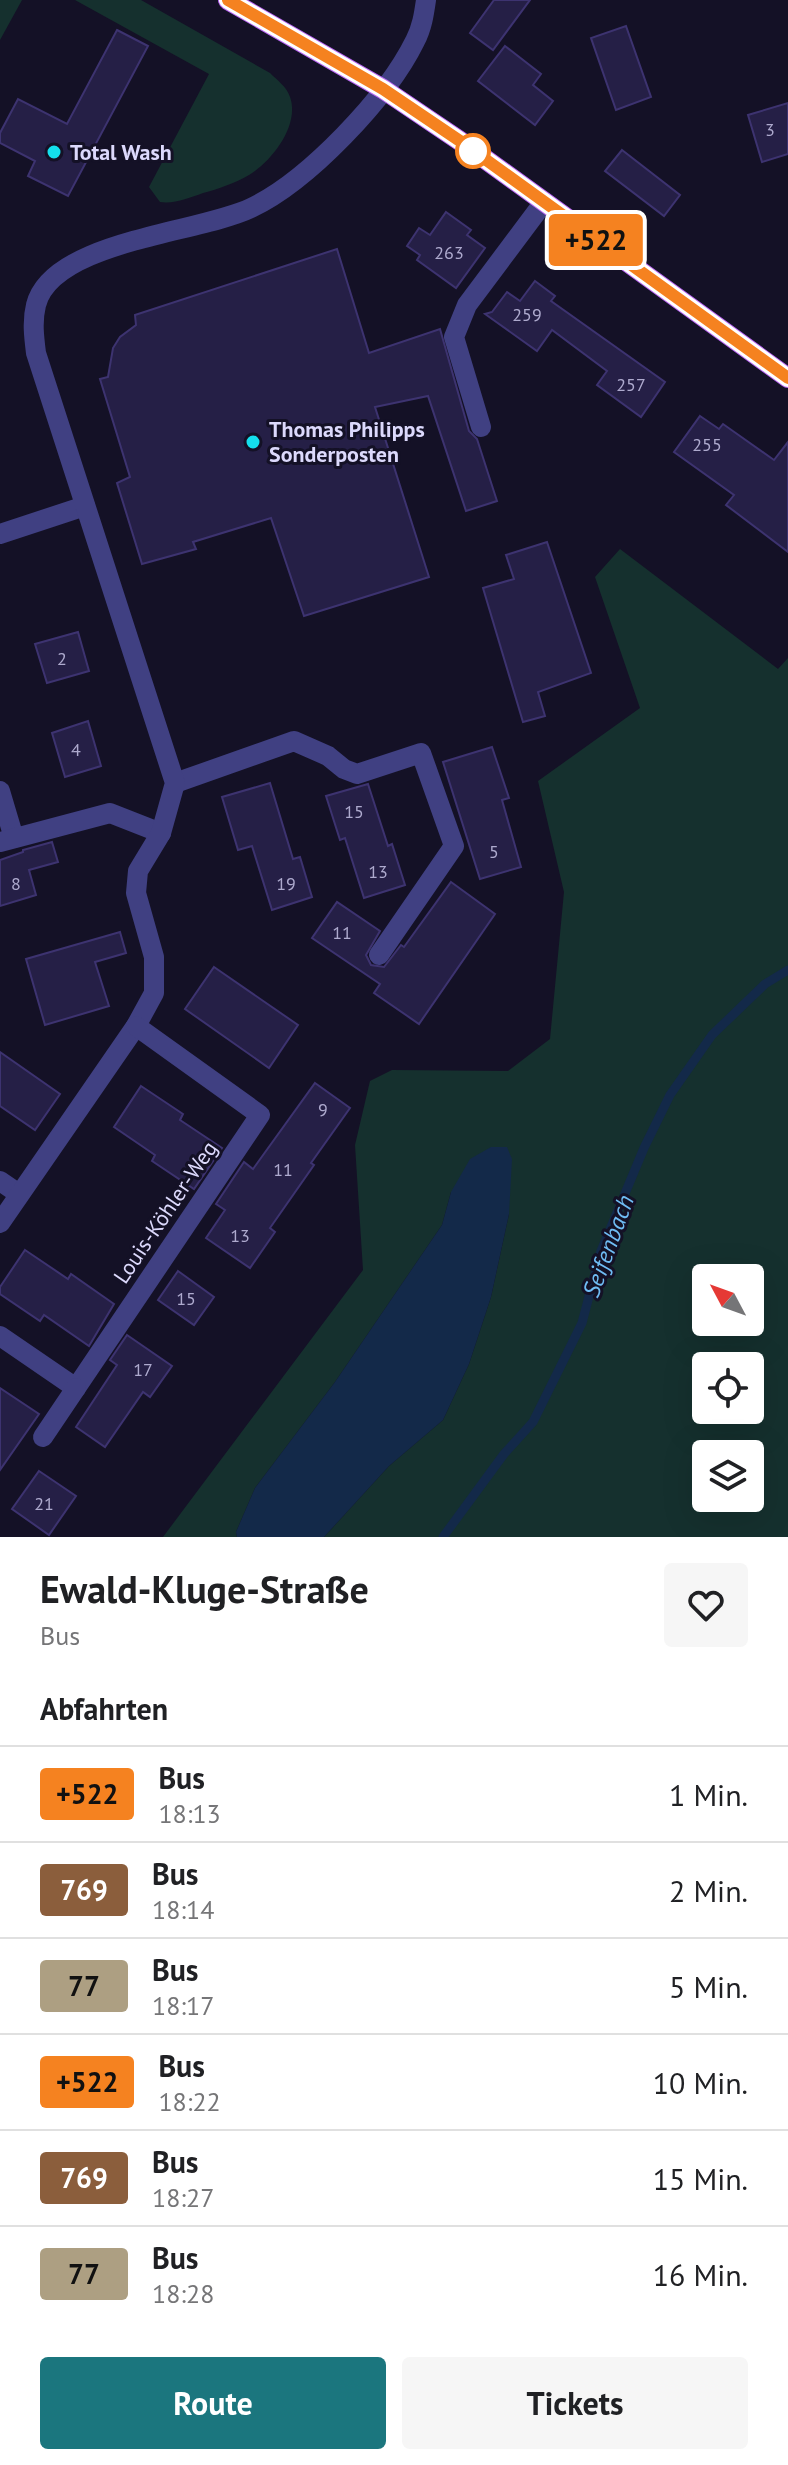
<!DOCTYPE html>
<html lang="de">
<head>
<meta charset="utf-8">
<style>
	:root { --surface:#fff; --page:#f6f6f6; --text:#202124; --muted:#757577; --line:#e0e0e0; --accent:#1b767e }
	body { margin:0; font-family:"PT Sans",sans-serif; background:var(--page); color:var(--text); height:100vh; display:flex; flex-direction:column; font-size:30px; white-space:nowrap }
	* { box-sizing:border-box; margin:0 }
	p { font-size:26px; color:var(--muted) }
	.icon { flex:none; width:44px; height:44px; fill:none; stroke:currentColor; stroke-width:2; stroke-linecap:round; stroke-linejoin:round }
	.map { position:relative; height:1537px; overflow:hidden }
	.details { display:flex; flex-direction:column; background:var(--surface); flex:1 }
	.details>* { flex:none }
	.badge { padding:0 16px; border-radius:6px; font-size:28px; line-height:52px }
	.needle { width:52px; rotate:311deg }
	.fabs { position:absolute; left:692px; top:1264px; display:grid; gap:16px }
	.fabs a { display:grid; place-items:center; width:72px; height:72px; border-radius:8px; background:var(--surface); box-shadow:0 8px 32px #0002; font-size:40px }
	.map>.badge { position:absolute; translate:-50% -50%; box-shadow:0 0 0 4px #fff }
	h2 { padding:0 40px; font-size:30px; line-height:72px }
	.round { display:grid; place-items:center; flex:none; width:84px; height:84px; border-radius:8px; background:var(--page) }
	.overview { display:flex; align-items:center; justify-content:space-between; height:136px; padding:0 40px }
	h1 { font-size:38px; font-weight:600; line-height:60px }
	.cta { display:flex; gap:16px; margin-top:auto; padding:16px 40px }
	.cta a { flex:1; height:92px; border-radius:8px; background:var(--accent); color:#fff; font-size:32px; font-weight:600; line-height:92px; text-align:center }
	.cta a+a { background:var(--page); color:var(--text) }
	ul { padding:0; list-style:none }
	li { display:flex; align-items:center; gap:24px; height:96px; padding:0 40px; border-top:2px solid var(--line) }
	li div { flex:1 }
	li b { display:block; font-size:30px }
	li em { font-style:normal }
	li .badge { min-width:88px; font-weight:700; text-align:center }
	.map>svg:first-child { display:block }
</style>
</head>
<body>
<div class="map">
<svg width="788" height="1537" viewBox="0 0 788 1537">
	<rect width="100%" height="100%" fill="#141126"/>
	<g fill="#15302e" fill-rule="evenodd">
		<polygon points="0,0 22,0 0,40"/>
		<path d="M75,0h66l129,73c7,7 17,14 20,24 10,28 -18,64 -41,78 -14,8 -31,14 -46,18 -14,5 -28,11 -43,9l-11,-15 60,-113z"/>
		<path d="M620,549l158,120 10,-11v879h-464l65,-71 54,-46 26,-56 22,-67 18,-83 -58,-22 -9,33 -107,157 -80,106 -19,44 1,5h-74l200,-267 -8,-125 15,-64 22,-11 116,1 42,-32 14,-147 -26,-111 102,-73 -45,-131zM706,1278h44v44h-44zM706,1366h44v44h-44zM706,1454h44v44h-44z"/>
	</g>
	<polygon fill="#132949" points="491,1147 507,1147 512,1159 509,1214 491,1297 469,1364 443,1420 389,1466 324,1537 237,1537 236,1532 255,1488 335,1382 442,1225 451,1192 470,1159"/>
	<g fill="none" stroke-linecap="round" stroke-linejoin="round">
		<polyline stroke="#132949" stroke-width="9" points="443,1537 504,1454 533,1422 582,1323 601,1251 644,1148 670,1095 712,1035 765,984 788,970"/>
	</g>
	<g fill="#251f46" stroke="#3d3370" stroke-width="2">
		<polygon points="494,0 530,0 493,50 470,33"/>
		<polygon points="626,26 651,97 616,110 591,38"/>
		<polygon points="117,30 148,46 68,196 28,176 35,161 0,143 0,133 18,99 67,124"/>
		<polygon points="505,46 541,74 533,85 553,101 535,125 478,81"/>
		<polygon points="788,103 788,154 762,162 748,115"/>
		<polygon points="622,150 680,195 664,216 605,171"/>
		<polygon points="446,212 471,230 467,235 485,248 456,288 417,260 420,255 407,246 419,228 430,235"/>
		<polygon points="337,249 369,353 440,329 469,431 477,439 497,501 466,511 428,396 375,407 429,577 304,616 271,518 193,542 196,549 142,564 117,483 130,477 100,379 108,377 113,348 120,337 136,325 135,315"/>
		<polygon points="535,281 555,296 551,301 665,382 641,417 597,385 607,371 552,330 537,351 485,314 492,312 507,292 520,301"/>
		<polygon points="700,416 719,429 723,424 774,460 788,442 788,552 726,505 734,495 674,452"/>
		<polygon points="547,542 591,673 538,692 545,716 523,722 483,588 514,579 506,555"/>
		<polygon points="78,632 89,671 47,683 35,644"/>
		<polygon points="88,721 101,766 65,777 52,733"/>
		<polygon points="492,747 509,798 502,800 521,867 480,879 443,762"/>
		<polygon points="270,783 293,859 300,857 312,897 272,910 252,846 238,850 222,797"/>
		<polygon points="368,784 388,846 392,844 405,885 364,898 345,838 340,840 326,796"/>
		<polygon points="52,842 58,862 29,870 36,895 0,906 0,860 23,852 23,850"/>
		<polygon points="451,882 495,914 419,1024 374,993 380,984 312,938 337,902 380,931 366,955 371,965 384,967 401,945 404,947"/>
		<polygon points="120,932 126,953 95,962 109,1006 45,1025 26,959"/>
		<polygon points="214,967 298,1025 269,1068 185,1009"/>
		<polygon points="0,1052 60,1094 35,1130 0,1106"/>
		<polygon points="315,1083 350,1108 311,1163 314,1165 270,1228 275,1232 250,1268 206,1238 225,1210 216,1204 244,1162 253,1169"/>
		<polygon points="141,1086 183,1114 180,1120 222,1148 194,1189 152,1161 155,1155 114,1127"/>
		<polygon points="25,1250 68,1279 71,1274 114,1304 89,1346 44,1315 40,1321 0,1294 0,1287"/>
		<polygon points="178,1271 214,1297 194,1325 158,1300"/>
		<polygon points="127,1335 172,1366 150,1397 143,1392 105,1447 76,1427 117,1365 110,1360"/>
		<polygon points="0,1388 39,1414 0,1470"/>
		<polygon points="39,1471 76,1496 49,1535 12,1509"/>
	</g>
	<g fill="none" stroke-linecap="round" stroke-linejoin="round">
		<g stroke="#404082" stroke-width="20">
			<polyline points="481,427 454,337 467,305 544,202"/>
			<polyline points="0,534 85,506"/>
			<polyline points="175,783 294,741 328,756 344,769 357,774 421,753 454,846 379,955"/>
			<polyline points="0,791 14,838"/>
			<polyline points="0,842 110,813 161,833"/>
			<polyline points="0,1181 19,1194"/>
			<path d="M0,1223l136,-197 18,-33v-36l-18,-64 2,-22 23,-38 14,-50 -139,-430c-2,-16 -4,-32 0,-48 16,-64 163,-72 215,-97 57,-27 136,-110 164,-167 7,-13 9,-27 11,-41"/>
			<polyline points="0,1336 76,1388 260,1115 136,1026"/>
			<polyline points="43,1437 76,1388"/>
		</g>
		<polyline stroke="#bb69f4" stroke-width="20" points="228,0 383,89 460,141 788,378"/>
	</g>
	<g fill="none" stroke-linecap="round" stroke-linejoin="round">
		<g stroke="#fff" stroke-width="18">
			<polyline id="line" points="228,0 383,89 460,141 788,378"/>
		</g>
		<use href="#line" stroke="#f58220" stroke-width="12"/>
	</g>
	<circle fill="#fff" stroke="#f58220" stroke-width="4" cx="473" cy="151" r="16"/>
	<g fill="#14dfed" stroke="#141126" stroke-width="3">
		<circle cx="54" cy="152" r="8"/>
		<circle cx="253" cy="442" r="8"/>
	</g>
	<g text-anchor="middle" dominant-baseline="central" stroke-width="6" stroke-linejoin="round" paint-order="stroke">
		<g font-size="18" fill="#aeaace">
			<text x="770" y="129">3</text>
			<text x="449" y="252">263</text>
			<text x="527" y="314">259</text>
			<text x="631" y="384">257</text>
			<text x="707" y="444">255</text>
			<text x="62" y="658">2</text>
			<text x="76" y="749">4</text>
			<text x="354" y="811">15</text>
			<text x="494" y="851">5</text>
			<text x="378" y="871">13</text>
			<text x="16" y="883">8</text>
			<text x="286" y="883">19</text>
			<text x="342" y="932">11</text>
			<text x="323" y="1109">9</text>
			<text x="283" y="1169">11</text>
			<text x="240" y="1235">13</text>
			<text x="186" y="1298">15</text>
			<text x="143" y="1369">17</text>
			<text x="44" y="1503">21</text>
		</g>
		<g font-size="22" font-weight="bold" fill="#dcd9fc" stroke="#141126" text-anchor="start">
			<text x="70" y="152">Total Wash</text>
			<text x="269" y="429">Thomas Philipps<tspan x="269" dy="25">Sonderposten</tspan></text>
		</g>
		<g font-size="22" fill="#dcd9fc" stroke="#141126">
			<text transform="translate(165 1212) rotate(-56)">Louis-Köhler-Weg</text>
		</g>
		<g font-size="24" font-style="italic" fill="#6fbcf4" stroke="#141126">
			<text transform="translate(608 1246) rotate(-70)">Seifenbach</text>
		</g>
	</g>
</svg>
<div class="fabs">
<a><svg class="needle" viewBox="-14 -14 28 28"><path d="M0-13l5 13h-10z" fill="#e53935"/><path d="M0 13l5-13h-10z" fill="#757577"/></svg></a>
<a><svg class="icon" aria-label="locate" viewBox="0 0 24 24"><circle cx="12" cy="12" r="6"/><path d="M12 2v4M12 18v4M2 12h4M18 12h4"/></svg></a>
<a><svg class="icon" aria-label="layers" viewBox="0 0 24 24"><path d="M12 4l9 5-9 5-9-5zM3 14l9 5 9-5"/></svg></a>
</div>
<b class="badge" style="left:596px;top:240px;background:#f58220;color:#111">+522</b>
</div>
<section class="details">
<div class="overview"><div><h1>Ewald-Kluge-Straße</h1><p>Bus</p></div><a class="round"><svg class="icon" aria-label="heart" viewBox="0 0 24 24"><path d="M12 20l-8-8c-3-5 5-10 8-4 3-6 11-1 8 4z"/></svg></a></div>
<h2>Abfahrten</h2>
<ul>
<li><span class="badge" style="background:#f58220;color:#111">+522</span><div><b>Bus</b><p>18:13</p></div><em>1 Min.</em></li>
<li><span class="badge" style="background:#8b5e3c;color:#fff">769</span><div><b>Bus</b><p>18:14</p></div><em>2 Min.</em></li>
<li><span class="badge" style="background:#ad9f82;color:#111">77</span><div><b>Bus</b><p>18:17</p></div><em>5 Min.</em></li>
<li><span class="badge" style="background:#f58220;color:#111">+522</span><div><b>Bus</b><p>18:22</p></div><em>10 Min.</em></li>
<li><span class="badge" style="background:#8b5e3c;color:#fff">769</span><div><b>Bus</b><p>18:27</p></div><em>15 Min.</em></li>
<li><span class="badge" style="background:#ad9f82;color:#111">77</span><div><b>Bus</b><p>18:28</p></div><em>16 Min.</em></li>
</ul>
<div class="cta"><a>Route</a><a>Tickets</a></div>
</section>
</body>
</html>
